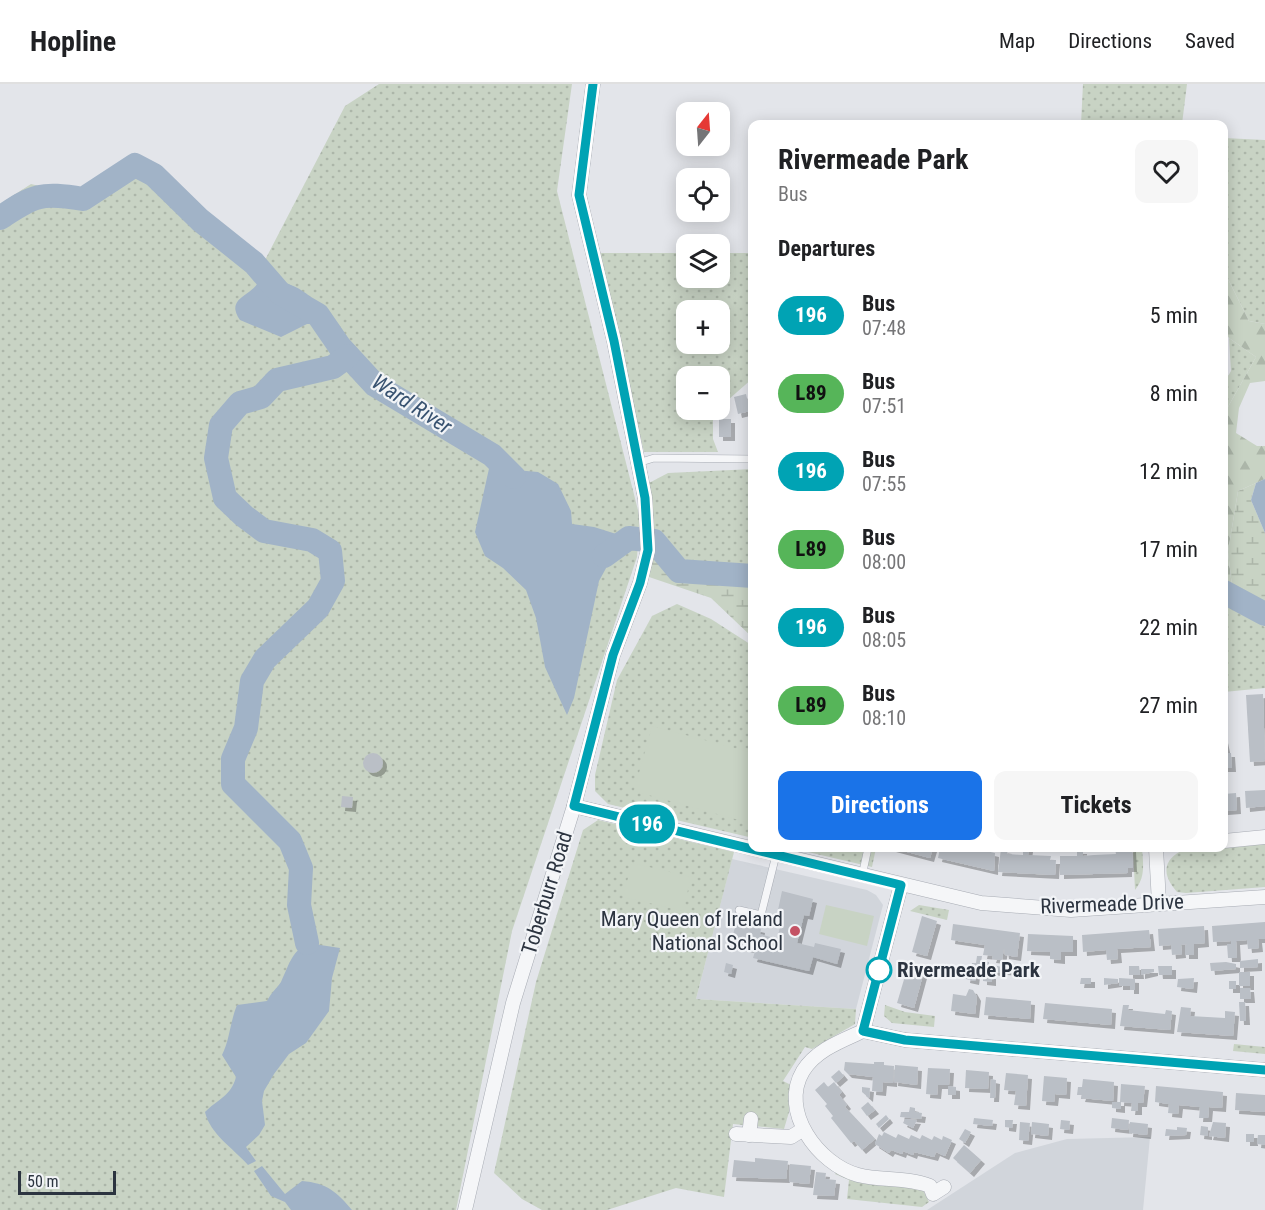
<!DOCTYPE html>
<html lang="en">
<head>
<meta charset="utf-8">
<style>
	:root { --surface:#fff; --page:#f6f6f6; --text:#202124; --muted:#757577; --line:#e0e0e0; --accent:#1a73e8 }
	body { margin:0; font-family:"Roboto Condensed",sans-serif; background:var(--page); color:var(--text); height:100vh; display:flex; flex-direction:column; font-size:22px; white-space:nowrap }
	* { box-sizing:border-box; margin:0 }
	p { font-size:20px; color:var(--muted) }
	.icon { flex:none; width:33px; height:33px; fill:none; stroke:currentColor; stroke-width:2; stroke-linecap:round; stroke-linejoin:round }
	.map { position:relative; flex:1; overflow:hidden }
	.panel { position:absolute; left:748px; top:36px; width:480px; height:732px; display:flex; flex-direction:column; background:var(--surface); border-radius:12px; box-shadow:0 3px 15px #0003 }
	.panel>* { flex:none }
	.badge { padding:0 12px; border-radius:20px; font-size:21px; line-height:39px }
	.needle { width:39px; rotate:17deg }
	.buttons { position:absolute; left:676px; top:18px; display:grid; gap:12px }
	.buttons a { display:grid; place-items:center; width:54px; height:54px; border-radius:12px; background:var(--surface); box-shadow:0 3px 15px #0003; font-size:30px }
	.scale { position:absolute; left:18px; bottom:15px; width:98px; box-sizing:border-box; padding-left:6px; border:3px solid #2c3440; border-top:0; font-size:16px; line-height:21px; white-space:nowrap; color:#2c3440; -webkit-text-stroke:4px #f2f4f7; paint-order:stroke }
	.map>.badge { position:absolute; translate:-50% -50%; box-shadow:0 0 0 3px #fff }
	h2 { padding:0 30px; font-size:22px; line-height:54px }
	.round { display:grid; place-items:center; flex:none; width:63px; height:63px; border-radius:12px; background:var(--page) }
	.overview { display:flex; align-items:center; justify-content:space-between; height:102px; padding:0 30px }
	h1 { font-size:28px; font-weight:700; line-height:45px }
	.action { display:flex; gap:12px; margin-top:auto; padding:12px 30px }
	.action a { flex:1; height:69px; border-radius:12px; background:var(--accent); color:#fff; font-size:24px; font-weight:700; line-height:69px; text-align:center }
	.action a+a { background:var(--page); color:var(--text) }
	ul { padding:0; list-style:none }
	li { display:flex; align-items:center; gap:18px; height:78px; padding:0 30px }
	li div { flex:1 }
	li b { display:block; font-size:22px }
	li em { font-style:normal }
	li .badge { min-width:66px; font-weight:700; text-align:center }
	header { display:flex; align-items:center; gap:36px; box-sizing:border-box; height:84px; padding:0 30px; background:var(--surface); border-bottom:2px solid var(--line) }
	header strong { font-size:28px }
	nav { display:flex; gap:33px; margin-inline-start:auto; font-size:21px }
	.map>svg:first-child { display:block }
</style>
</head>
<body>
<header>
<strong>Hopline</strong>
<nav><a>Map</a><a>Directions</a><a>Saved</a></nav>
</header>
<div class="map">
<svg width="1265" height="1126" viewBox="0 0 1265 1126">
	<defs>
		<pattern id="grass-dots" width="8" height="8" patternUnits="userSpaceOnUse" patternTransform="scale(1.5)"><rect width="8" height="8" fill="#c8d3c4"/><path d="M2 2h.1M6 6h.1" fill="none" stroke="#acb6a9" stroke-width="1.8" stroke-linecap="round"/></pattern>
		<pattern id="forest-firs" width="22" height="20" patternUnits="userSpaceOnUse" patternTransform="scale(1.5)"><rect width="22" height="20" fill="#c8d3c4"/><path d="M5 1l3.5 6h-7zM16 11l3.5 6h-7z" fill="#acb6a9"/></pattern>
		<pattern id="wetland-marsh" width="20" height="14" patternUnits="userSpaceOnUse" patternTransform="scale(1.5)"><rect width="20" height="14" fill="#c8d3c4"/><path d="M1 5h8M5 5V1M11 12h8M15 12V8" fill="none" stroke="#acb6a9"/></pattern>
		<filter id="shadow"><feDropShadow dx="4" dy="4" stdDeviation="0" flood-color="#0004"/></filter>
	</defs>
	<rect width="100%" height="100%" fill="#e3e5ea"/>
	<g fill="#d1d5db">
		<polygon points="732,775 867,806 876,811 883,821 856,925 696,915"/>
		<polygon points="1150,1053 1143,1126 927,1126 1015,1069 1067,1055"/>
	</g>
	<g fill="url(#grass-dots)" fill-rule="evenodd">
		<polygon points="379,0 572,0 557,107 640,434 637,473 512,847 456,1126 0,1126 0,120 31,100 89,114 132,87 265,176 345,22"/>
		<polygon points="1083,0 1187,0 1182,40 1081,40"/>
		<polygon points="1224,54 1265,56 1265,240 1249,237 1224,187"/>
		<path d="M598,169h89v25h33v-25h33v125l-33,29v-31h-33v34h31l-5,5v24l5,13h-74zM687,226h33v34h-33z"/>
		<polygon points="1229,254 1256,273 1224,330 1224,299 1231,287"/>
		<polygon points="753,385 753,487 679,483 654,456 649,399 668,389"/>
		<polygon points="677,520 711,535 753,562 753,754 608,720 595,707 595,691 617,596 652,532"/>
		<polygon points="1224,520 1265,543 1265,604 1224,608"/>
		<polygon points="598,736 734,768 696,915 856,925 855,940 812,965 805,963 783,997 791,1001 789,1028 784,1045 733,1040 724,1113 676,1104 607,1126 542,1126 522,1115 494,1089 536,898 583,746"/>
		<path d="M1265,759v44l-79,6 -9,-1c-15,-17 -15,-32 6,-42z"/>
		<polygon points="791,764 876,764 872,783"/>
		<path d="M1133,764h9c1,15 4,29 -7,42z"/>
		<polygon points="919,821 949,826 947,836 910,827"/>
		<polygon points="885,921 905,928 935,932 934,943 892,939 884,932"/>
		<polygon points="1234,960 1265,963 1265,970 1233,967"/>
		<polygon points="838,1086 921,1102 929,1118 922,1123 847,1115 849,1096 835,1090"/>
	</g>
	<polygon fill="url(#forest-firs)" points="1224,187 1249,237 1265,240 1265,297 1250,299 1239,324 1236,349 1257,362 1265,362 1265,395 1238,407 1228,468 1232,503 1224,496 1224,330 1256,273 1229,254 1224,246"/>
	<g fill="url(#wetland-marsh)">
		<polygon points="1256,399 1251,416 1265,449 1265,543 1224,520 1224,496 1232,502 1228,468 1238,407"/>
		<polygon points="654,456 679,483 753,487 753,554 711,514 649,493"/>
	</g>
	<g fill="#c8d3c4">
		<polygon points="652,642 753,669 753,740 634,707"/>
		<polygon points="632,779 691,793 683,827 623,813"/>
		<polygon points="826,821 874,832 867,862 819,850"/>
	</g>
	<g fill="#a1b3c7">
		<path d="M268,188l8,9c27,4 44,22 58,45l-12,8 -6,-10h-9l-26,13 -41,-17c-16,-23 14,-24 19,-40l-2,-3z"/>
		<polygon points="492,371 515,386 538,388 558,400 571,427 572,440 594,443 629,454 611,475 599,497 574,614 567,631 545,583 536,534 526,506 503,484 485,472 475,448"/>
		<polygon points="1265,395 1265,449 1251,416 1256,399"/>
		<path d="M307,859l33,5 -8,30 -3,33 -23,32 -17,11 -15,20 -10,17 -2,10 3,24 -6,10 -13,12 10,14 -8,4c-15,-17 -38,-31 -43,-53 13,-13 26,-16 31,-35l-14,-22c8,-16 8,-33 15,-50l30,-4c4,-8 10,-13 14,-19 8,-17 10,-29 26,-39z"/>
		<path d="M262,1082l23,28 17,-13c25,2 35,11 50,29h-61l-6,-8 -14,-6 -17,-25z"/>
	</g>
	<g fill="none" stroke-linecap="round" stroke-linejoin="round">
		<g stroke="#a1b3c7" stroke-width="24">
			<path d="M0,134c34,-23 41,-26 83,-19l52,-34 19,10 46,45 54,43 26,30 38,22 22,32 35,38 117,70 22,22"/>
			<polyline points="604,472 629,454 654,457 679,487 753,492"/>
			<polyline points="1224,508 1265,530"/>
			<polyline points="307,859 299,821 301,784 290,757 233,700 233,675 246,644 252,597 265,575 318,524 333,497 330,467 312,456 264,447 244,432 225,414 216,374 221,341 240,319 261,313 277,296 333,283 348,272"/>
		</g>
	</g>
	<g fill="#babfc6" filter="url(#shadow)">
		<polygon points="746,310 750,327 738,330 734,313"/>
		<rect x="719" y="335" width="12" height="18"/>
		<polygon points="1263,610 1265,677 1250,678 1246,611"/>
		<polygon points="1224,655 1227,669 1231,669 1232,684 1224,684"/>
		<circle cx="373" cy="679" r="10"/>
		<polygon points="1265,706 1265,722 1246,724 1245,707"/>
		<polygon points="1236,709 1237,726 1224,727 1224,710"/>
		<polygon points="342,712 353,713 352,724 341,723"/>
		<polygon points="892,764 933,764 930,774"/>
		<polygon points="940,764 987,764 986,767 995,769 994,787 938,774"/>
		<polygon points="1023,764 1029,764 1028,771 1051,772 1050,776 1056,776 1055,791 998,788 1001,765 1008,766 1007,770 1023,771"/>
		<polygon points="1132,764 1133,784 1128,784 1128,789 1060,791 1060,772 1077,772 1077,766 1083,766 1083,772 1094,771 1116,770 1115,765"/>
		<polygon points="782,807 813,815 809,832 804,831 797,859 814,863 815,859 841,865 837,880 813,873 809,887 753,874 757,861 752,860 751,865 736,862 738,856 732,855 736,839 761,845 760,850 777,855 784,828 778,826"/>
		<polygon points="922,832 937,837 927,872 912,868"/>
		<polygon points="1265,838 1265,855 1258,855 1259,864 1248,865 1247,856 1236,857 1237,874 1228,874 1227,860 1231,860 1231,857 1213,858 1212,842"/>
		<polygon points="953,840 1020,849 1017,873 1005,871 1004,864 1002,876 992,875 993,872 983,871 985,861 951,856"/>
		<polygon points="1204,842 1205,859 1194,860 1194,871 1185,871 1185,862 1187,860 1181,861 1182,870 1172,871 1171,861 1159,862 1158,845"/>
		<polygon points="1149,846 1151,863 1117,865 1118,875 1107,876 1106,866 1083,868 1082,851"/>
		<polygon points="1028,850 1073,852 1073,868 1061,868 1061,876 1050,875 1050,868 1027,867"/>
		<polygon points="977,872 982,872 980,885 971,884 972,879 976,879"/>
		<polygon points="1258,875 1258,883 1240,884 1240,877"/>
		<polygon points="982,877 989,878 988,887 981,886"/>
		<polygon points="1226,878 1236,880 1236,885 1211,887 1210,879"/>
		<polygon points="726,879 733,881 731,890 724,888"/>
		<polygon points="1004,880 1018,881 1017,888 1003,887"/>
		<polygon points="993,881 1002,883 1001,889 992,887"/>
		<polygon points="908,882 924,887 914,924 897,919"/>
		<polygon points="1129,882 1139,882 1140,891 1129,891"/>
		<polygon points="1158,882 1172,882 1172,891 1159,891"/>
		<polygon points="1141,885 1154,885 1154,888 1141,891"/>
		<rect x="1239" y="888" width="11" height="14"/>
		<polygon points="967,889 976,890 975,897 966,895"/>
		<polygon points="983,890 992,891 992,898 983,897"/>
		<polygon points="1081,894 1091,894 1091,900 1080,900"/>
		<polygon points="1104,894 1118,895 1118,899 1104,901"/>
		<polygon points="1119,894 1135,895 1135,906 1130,906 1130,902 1119,902"/>
		<polygon points="1194,894 1193,905 1177,903 1178,895"/>
		<rect x="1229" y="897" width="7" height="8"/>
		<polygon points="1240,904 1250,904 1251,915 1240,915"/>
		<polygon points="969,905 973,906 977,913 975,930 951,927 953,910 966,912"/>
		<polygon points="986,913 1031,917 1030,935 984,931"/>
		<polygon points="1239,918 1245,918 1246,937 1240,937"/>
		<polygon points="1045,919 1112,925 1111,941 1043,935"/>
		<polygon points="1123,921 1129,921 1128,926 1165,930 1166,926 1172,927 1170,946 1120,942"/>
		<polygon points="1181,923 1191,924 1190,932 1225,934 1225,927 1235,928 1233,952 1177,948"/>
		<polygon points="845,978 874,980 874,978 884,978 884,981 894,982 893,999 883,998 882,1008 872,1007 873,993 848,990 844,986"/>
		<polygon points="895,981 918,983 917,1001 894,998"/>
		<polygon points="928,984 950,985 949,1001 938,1001 937,1011 926,1010"/>
		<polygon points="839,986 844,992 836,999 831,993"/>
		<polygon points="966,986 989,988 988,1005 965,1004"/>
		<polygon points="1006,989 1028,991 1026,1022 1014,1021 1016,1007 1004,1006"/>
		<polygon points="1044,992 1067,994 1066,1011 1055,1010 1054,1018 1042,1017"/>
		<polygon points="991,995 996,996 995,1014 990,1014"/>
		<polygon points="1083,995 1114,998 1113,1017 1081,1014 1082,1011 1077,1011 1078,1003 1082,1003"/>
		<polygon points="824,998 828,1003 834,998 842,1008 839,1011 847,1021 845,1023 875,1055 862,1066 854,1057 851,1059 831,1034 833,1032 825,1022 827,1020 815,1006"/>
		<polygon points="1121,1000 1145,1002 1143,1019 1138,1019 1138,1027 1131,1027 1132,1019 1120,1018"/>
		<polygon points="948,1002 956,1003 956,1011 948,1011"/>
		<polygon points="1156,1002 1223,1008 1222,1024 1209,1023 1208,1034 1199,1034 1200,1023 1179,1021 1178,1030 1168,1029 1169,1020 1155,1018"/>
		<polygon points="862,1003 870,1004 869,1014 862,1008"/>
		<polygon points="1236,1009 1265,1011 1265,1028 1235,1026"/>
		<polygon points="868,1018 875,1026 867,1032 861,1024"/>
		<polygon points="1112,1018 1121,1018 1121,1025 1112,1024"/>
		<polygon points="910,1023 915,1024 915,1028 922,1029 921,1035 900,1033 901,1028 909,1028"/>
		<polygon points="886,1031 889,1035 879,1044 876,1040"/>
		<polygon points="974,1034 993,1036 992,1042 973,1040"/>
		<polygon points="1112,1034 1129,1036 1128,1046 1111,1044"/>
		<polygon points="905,1035 917,1036 913,1044 903,1039"/>
		<polygon points="1005,1036 1013,1036 1012,1044 1005,1043"/>
		<polygon points="1061,1036 1070,1037 1069,1046 1060,1045"/>
		<polygon points="1020,1038 1030,1039 1028,1057 1019,1056"/>
		<polygon points="1032,1038 1049,1040 1048,1052 1031,1050"/>
		<polygon points="1130,1038 1148,1040 1147,1051 1129,1049"/>
		<polygon points="1213,1038 1226,1039 1225,1054 1209,1052"/>
		<polygon points="1201,1042 1208,1043 1208,1052 1200,1051"/>
		<polygon points="1177,1043 1187,1044 1186,1051 1165,1052 1166,1045 1177,1046"/>
		<polygon points="965,1045 971,1048 965,1059 959,1055"/>
		<polygon points="884,1048 896,1054 898,1050 909,1055 911,1051 920,1055 922,1051 932,1056 934,1052 942,1056 943,1052 952,1056 945,1072 936,1068 934,1073 914,1068 913,1071 903,1067 902,1070 891,1066 889,1069 875,1060 879,1050 882,1052"/>
		<rect x="1246" y="1050" width="8" height="8"/>
		<polygon points="1258,1051 1265,1051 1265,1061 1257,1060"/>
		<polygon points="964,1061 981,1076 970,1089 953,1074"/>
		<polygon points="755,1074 788,1077 786,1095 732,1093 734,1076 755,1078"/>
		<polygon points="790,1080 811,1082 809,1100 789,1098"/>
		<polygon points="816,1088 826,1089 825,1095 836,1096 834,1112 813,1111"/>
	</g>
	<g fill="none" stroke-linecap="round" stroke-linejoin="round">
		<g stroke="#a8acb4" stroke-width="8">
			<g id="lane">
				<polyline points="638,379 654,374 753,375"/>
				<polyline points="862,792 868,764"/>
				<polyline points="739,826 761,831 776,771"/>
			</g>
		</g>
		<g stroke="#a8acb4" stroke-width="15">
			<g id="street">
				<polyline points="574,722 981,819 1071,826 1265,813"/>
				<polyline points="1224,757 1265,753"/>
				<polyline points="1156,764 1159,819"/>
				<polyline points="901,801 863,947 905,956 1265,986"/>
				<path d="M863,947c-22,10 -47,19 -60,40 -24,40 15,93 55,104 23,6 49,2 72,11l3,8 11,-7"/>
				<polyline points="736,1050 791,1053 802,1046"/>
				<polyline points="749,1051 751,1035"/>
				<polyline points="465,1126 513,919 574,722 613,571 640,499 648,466 645,414 614,257 579,111 593,0"/>
			</g>
		</g>
		<use href="#lane" stroke="#f5f6f8" stroke-width="7"/>
		<use href="#street" stroke="#f5f6f8" stroke-width="14"/>
	</g>
	<g fill="none" stroke-linecap="round" stroke-linejoin="round">
		<g stroke="#fff" stroke-width="14">
			<polyline id="line" points="593,0 579,111 614,257 645,414 648,466 640,499 613,571 574,722 901,801 863,947 905,956 1265,986"/>
		</g>
		<use href="#line" stroke="#00a3b4" stroke-width="9"/>
	</g>
	<circle fill="#c45264" stroke="#f2f4f7" stroke-width="2" cx="795" cy="847" r="6"/>
	<circle fill="#fff" stroke="#00a3b4" stroke-width="3" cx="879" cy="886" r="12"/>
	<g text-anchor="middle" dominant-baseline="central" stroke-width="4.5" stroke-linejoin="round" paint-order="stroke">
		<g font-size="21" fill="#2c3440" stroke="#f2f4f7">
			<text transform="translate(547 809) rotate(-73)">Toberburr Road</text>
			<text transform="translate(1112 820) rotate(-2)">Rivermeade Drive</text>
		</g>
		<g font-size="21" fill="#2c3440" stroke="#f2f4f7" text-anchor="end">
			<text x="783" y="835">Mary Queen of Ireland<tspan x="783" dy="24">National School</tspan></text>
		</g>
		<g font-size="21" font-weight="bold" fill="#2c3440" stroke="#f2f4f7" text-anchor="start">
			<text x="897" y="886">Rivermeade Park</text>
		</g>
		<g font-size="22" font-style="italic" fill="#395371" stroke="#f2f4f7">
			<text transform="translate(412 320) rotate(33)">Ward River</text>
		</g>
	</g>
</svg>
<div class="buttons">
<a><svg class="needle" viewBox="-14 -14 28 28"><path d="M0-13l5 13h-10z" fill="#e53935"/><path d="M0 13l5-13h-10z" fill="#757577"/></svg></a>
<a><svg class="icon" aria-label="locate" viewBox="0 0 24 24"><circle cx="12" cy="12" r="6"/><path d="M12 2v4M12 18v4M2 12h4M18 12h4"/></svg></a>
<a><svg class="icon" aria-label="layers" viewBox="0 0 24 24"><path d="M12 4l9 5-9 5-9-5zM3 14l9 5 9-5"/></svg></a>
<a>+</a>
<a>−</a>
</div>
<div class="scale">50 m</div>
<b class="badge" style="left:647px;top:740px;background:#00a3b4;color:#fff">196</b>
<section class="panel">
<div class="overview"><div><h1>Rivermeade Park</h1><p>Bus</p></div><a class="round"><svg class="icon" aria-label="heart" viewBox="0 0 24 24"><path d="M12 20l-8-8c-3-5 5-10 8-4 3-6 11-1 8 4z"/></svg></a></div>
<h2>Departures</h2>
<ul>
<li><span class="badge" style="background:#00a3b4;color:#fff">196</span><div><b>Bus</b><p>07:48</p></div><em>5 min</em></li>
<li><span class="badge" style="background:#56b559;color:#111">L89</span><div><b>Bus</b><p>07:51</p></div><em>8 min</em></li>
<li><span class="badge" style="background:#00a3b4;color:#fff">196</span><div><b>Bus</b><p>07:55</p></div><em>12 min</em></li>
<li><span class="badge" style="background:#56b559;color:#111">L89</span><div><b>Bus</b><p>08:00</p></div><em>17 min</em></li>
<li><span class="badge" style="background:#00a3b4;color:#fff">196</span><div><b>Bus</b><p>08:05</p></div><em>22 min</em></li>
<li><span class="badge" style="background:#56b559;color:#111">L89</span><div><b>Bus</b><p>08:10</p></div><em>27 min</em></li>
</ul>
<div class="action"><a>Directions</a><a>Tickets</a></div>
</section>
</div>
</body>
</html>
